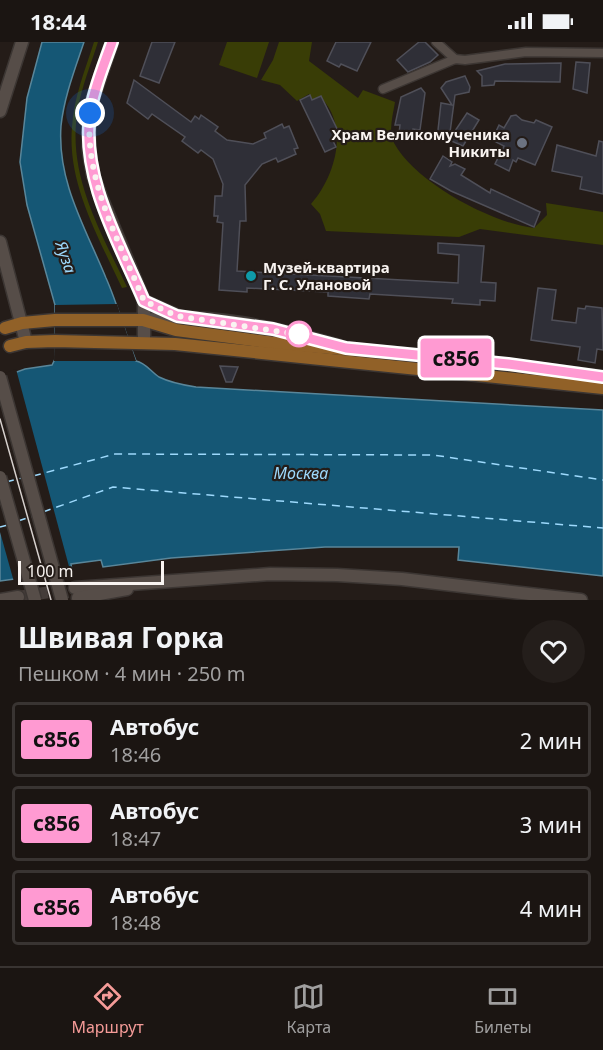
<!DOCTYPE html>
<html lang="ru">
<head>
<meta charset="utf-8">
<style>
	:root { --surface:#1b1512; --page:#241e1b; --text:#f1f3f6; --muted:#a09f9f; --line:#393432; --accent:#f59b98 }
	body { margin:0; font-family:"Noto Sans",sans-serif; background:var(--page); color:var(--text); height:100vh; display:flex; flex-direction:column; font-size:22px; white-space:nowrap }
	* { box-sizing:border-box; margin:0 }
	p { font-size:20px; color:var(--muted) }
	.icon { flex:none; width:33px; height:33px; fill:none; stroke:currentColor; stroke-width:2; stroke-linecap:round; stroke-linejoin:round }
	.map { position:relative; height:558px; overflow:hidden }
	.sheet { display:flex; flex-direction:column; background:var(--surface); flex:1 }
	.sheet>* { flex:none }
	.badge { padding:0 12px; border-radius:4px; font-size:21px; line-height:39px }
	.scale { position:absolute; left:18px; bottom:15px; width:146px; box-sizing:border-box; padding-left:6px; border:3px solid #f9f4f1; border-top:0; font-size:16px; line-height:21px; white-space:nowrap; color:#f9f4f1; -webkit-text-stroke:4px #241c18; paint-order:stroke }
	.you { position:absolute; width:30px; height:30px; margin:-15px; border:4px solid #fff; border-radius:50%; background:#1a73e8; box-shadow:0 0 0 9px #1a73e833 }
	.map>.badge { position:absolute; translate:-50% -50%; box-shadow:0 0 0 3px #fff }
	.round { display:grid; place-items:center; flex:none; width:63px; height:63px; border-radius:32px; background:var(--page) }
	.headline { display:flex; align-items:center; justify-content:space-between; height:102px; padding:0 18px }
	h1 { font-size:28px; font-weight:700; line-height:45px }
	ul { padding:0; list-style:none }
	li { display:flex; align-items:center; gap:18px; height:75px; margin:0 12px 9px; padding:0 6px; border:3px solid var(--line); border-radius:6px }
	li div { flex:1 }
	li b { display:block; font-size:22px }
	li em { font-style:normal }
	li .badge { min-width:66px; font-weight:700; text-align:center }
	.status { display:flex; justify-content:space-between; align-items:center; height:42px; padding:0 30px; background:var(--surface); direction:ltr }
	.status svg { height:16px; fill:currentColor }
	.dock { display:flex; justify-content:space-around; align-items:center; height:84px; border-top:2px solid var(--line); background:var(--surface); font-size:16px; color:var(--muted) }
	.dock a { display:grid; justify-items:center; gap:3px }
	.dock .on { color:var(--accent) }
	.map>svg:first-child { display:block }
</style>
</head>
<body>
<div class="status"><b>18:44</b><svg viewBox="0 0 49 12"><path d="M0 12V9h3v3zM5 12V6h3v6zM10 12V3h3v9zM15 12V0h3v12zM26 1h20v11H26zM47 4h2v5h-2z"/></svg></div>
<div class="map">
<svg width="603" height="558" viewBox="0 0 603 558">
	<rect width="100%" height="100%" fill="#241c18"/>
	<g fill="#393d06">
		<path d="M94,0h4c-7,22 -16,44 -20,66 -12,66 22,122 49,179l-5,1c-23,-50 -55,-104 -50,-161 2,-30 13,-57 22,-85z"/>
		<polygon points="227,0 269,0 257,36 219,23"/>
		<path d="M279,0h33l-3,19 49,37 5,-8 32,12c-2,13 -7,29 -1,41 21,39 97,80 140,85l13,-13 -1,-12 57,9v33l-123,-16 -21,8 -133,-6 -6,-17 -9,-10c24,-27 39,-78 10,-106l-8,2 -4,-6 -12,7 -17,-16 -19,-5 12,-20z"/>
	</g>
	<path fill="#155775" stroke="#59869a" stroke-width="1.5" d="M42,0h42c-9,27 -20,55 -23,84 -4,56 25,103 45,152 12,27 19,55 30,83 10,2 14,10 23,16 12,6 24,8 37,10l407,23v166l-145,-16 1,-13h-134l-154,11 -68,9 -2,-7 -30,4 1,7 -72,10v-203l25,-9 27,-4 3,-6v-54l-28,-100 -7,-43 7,-64z"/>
	<g fill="#241c18">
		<polygon points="117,262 136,319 54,319 55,263"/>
		<polygon points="16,327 71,532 14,540 0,490 0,333"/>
	</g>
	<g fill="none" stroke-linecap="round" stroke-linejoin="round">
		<g stroke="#9dd9fc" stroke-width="1.5" stroke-dasharray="8 6" stroke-linecap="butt">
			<polyline points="33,434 115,412 433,413 603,438"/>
			<polyline points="6,440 22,436"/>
			<polyline points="43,470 113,445 603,486"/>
			<polyline points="18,479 33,474"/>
			<polyline points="0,485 8,483"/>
		</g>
	</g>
	<g fill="#2f2f37" stroke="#4f4f58" stroke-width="1.5">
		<polygon points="152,0 175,0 159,41 140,34"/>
		<polygon points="336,0 371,0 357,29 341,22 339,25 327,19"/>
		<polygon points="419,0 425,0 438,13 430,20 408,30 397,18"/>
		<polygon points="576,20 590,21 587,51 573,47"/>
		<polygon points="561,21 560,40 495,39 494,43 482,44 482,34 477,29 505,22"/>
		<polygon points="465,34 470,45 469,50 455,53 449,98 437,97 441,61 452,63 441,46 446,40"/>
		<polygon points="134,38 191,80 195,74 199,77 201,73 218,85 215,89 227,98 253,102 266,96 264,91 282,82 284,86 289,84 298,106 294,107 296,112 278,120 276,116 262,122 245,143 246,179 240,179 237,229 458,241 459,213 438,211 438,201 484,204 481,240 496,241 495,259 480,258 480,263 452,261 453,257 370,252 369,257 328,254 328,250 247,246 247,250 219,248 223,181 217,180 218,174 214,174 215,154 222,154 223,142 213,117 201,108 198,111 182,99 185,95 152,72 148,77 127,61"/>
		<polygon points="421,46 425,51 420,88 413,87 412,93 399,91 400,83 395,83 401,55"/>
		<polygon points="310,53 312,58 321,54 341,95 333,99 336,105 325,110 300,58"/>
		<polygon points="467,71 479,78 463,104 449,98"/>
		<polygon points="516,73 522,78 534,81 536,78 552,85 535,123 518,116 516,120 513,118 509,129 495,122 504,104 492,98 499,83 504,86 511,74"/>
		<polygon points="599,99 603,100 603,152 580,147 582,135 552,129 557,103 596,114"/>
		<polygon points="443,114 452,120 450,124 455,122 465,127 461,133 490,151 491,147 540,170 534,185 451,149 430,137"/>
		<polygon points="538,246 556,248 552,278 576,281 578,266 585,267 586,264 602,266 603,308 597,307 595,321 578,318 580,305 531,298"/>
		<polygon points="220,324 238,325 232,340 226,340"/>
	</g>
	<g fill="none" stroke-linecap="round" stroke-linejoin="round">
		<polyline stroke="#443c39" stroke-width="12" stroke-dasharray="12 6" stroke-linecap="butt" points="18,555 75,546"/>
		<g stroke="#3c3633" stroke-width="11">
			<g id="street">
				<polyline points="436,0 455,17"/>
				<polyline points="383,47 455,17 465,18 526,10 603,11"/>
			</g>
		</g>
		<g stroke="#3c3633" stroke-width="15">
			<g id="secondary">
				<polyline points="112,0 93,56 89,88 89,110 93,133 101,155 144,259 144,300"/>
				<polyline points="0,69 22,0"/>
				<polyline points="0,200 26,300"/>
				<polyline points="144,259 176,273"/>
				<path d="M144,278c64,-8 133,8 195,26"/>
				<polyline points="75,546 270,532 337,533 402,537 581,558"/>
				<polyline points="78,556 127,547"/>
				<polyline points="0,558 18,555"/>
			</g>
		</g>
		<g stroke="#3c3633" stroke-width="15">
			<g id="primary">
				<polyline points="5,286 22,281 55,278 143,278 176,288 282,302 452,316 603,335"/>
				<polyline points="10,304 26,300 55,299 175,302 603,346"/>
			</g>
		</g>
		<use href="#street" stroke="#564d48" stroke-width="8"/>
		<use href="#secondary" stroke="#564d48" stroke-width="12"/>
		<use href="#primary" stroke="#916128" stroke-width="12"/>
		<polyline stroke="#d6d0cd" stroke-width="1.5" points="0,377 51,558"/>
		<g stroke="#3c3633" stroke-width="15" stroke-linecap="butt">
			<g id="secondary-bridge">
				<polyline points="0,335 62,558"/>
				<polyline points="0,435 35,558"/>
			</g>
		</g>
		<use href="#secondary-bridge" stroke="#564d48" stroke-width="12"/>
	</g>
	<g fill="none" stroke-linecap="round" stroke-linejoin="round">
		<g stroke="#fff" stroke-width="14">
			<path id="line" d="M112,0c-8,23 -18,46 -22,71 -9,66 29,129 54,188l33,15 96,13 73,19 162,16 95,13"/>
		</g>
		<use href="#line" stroke="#ff9ad2" stroke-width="9"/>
		<path stroke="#f9f4f1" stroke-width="6" stroke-dasharray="0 10.8" d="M90,71c-6,68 29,127 54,188l33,15 125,19 -3,-1"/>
	</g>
	<circle fill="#6b7280" stroke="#241c18" stroke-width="2" cx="522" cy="101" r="6"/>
	<circle fill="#0f9aa8" stroke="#241c18" stroke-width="2" cx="251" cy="234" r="6"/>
	<circle fill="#fff" stroke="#ff9ad2" stroke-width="3" cx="299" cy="292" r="12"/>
	<g text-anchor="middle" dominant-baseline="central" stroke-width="4.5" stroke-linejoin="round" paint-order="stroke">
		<g font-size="15" font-weight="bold" fill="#f9f4f1" stroke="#241c18" text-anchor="end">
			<text x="510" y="92">Храм Великомученика<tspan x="510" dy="17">Никиты</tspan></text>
			<text x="263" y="225" text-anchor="start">Музей-квартира<tspan x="263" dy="17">Г. С. Улановой</tspan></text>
		</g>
		<g font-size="16" font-style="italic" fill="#9dd9fc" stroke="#241c18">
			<text transform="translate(66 215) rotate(71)">Яуза</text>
			<text x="301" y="431">Москва</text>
		</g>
	</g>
</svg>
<div class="scale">100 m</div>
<div class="you" style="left:90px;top:71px"></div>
<b class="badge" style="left:456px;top:316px;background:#ff9ad2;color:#111">с856</b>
</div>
<section class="sheet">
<div class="headline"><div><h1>Швивая Горка</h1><p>Пешком · 4 мин · 250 m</p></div><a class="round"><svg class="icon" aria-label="heart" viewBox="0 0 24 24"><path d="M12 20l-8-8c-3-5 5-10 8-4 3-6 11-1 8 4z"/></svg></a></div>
<ul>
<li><span class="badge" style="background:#ff9ad2;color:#111">с856</span><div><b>Автобус</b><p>18:46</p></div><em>2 мин</em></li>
<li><span class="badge" style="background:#ff9ad2;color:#111">с856</span><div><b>Автобус</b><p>18:47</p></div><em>3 мин</em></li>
<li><span class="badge" style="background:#ff9ad2;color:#111">с856</span><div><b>Автобус</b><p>18:48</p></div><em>4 мин</em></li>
</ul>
</section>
<nav class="dock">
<a class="on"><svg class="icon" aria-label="directions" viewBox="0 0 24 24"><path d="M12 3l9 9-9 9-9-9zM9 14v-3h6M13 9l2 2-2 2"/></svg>Маршрут</a>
<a><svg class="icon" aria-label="map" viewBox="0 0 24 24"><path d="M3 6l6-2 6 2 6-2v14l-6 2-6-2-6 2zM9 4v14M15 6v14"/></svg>Карта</a>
<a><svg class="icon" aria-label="tickets" viewBox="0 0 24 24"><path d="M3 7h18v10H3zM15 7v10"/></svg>Билеты</a>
</nav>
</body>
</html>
